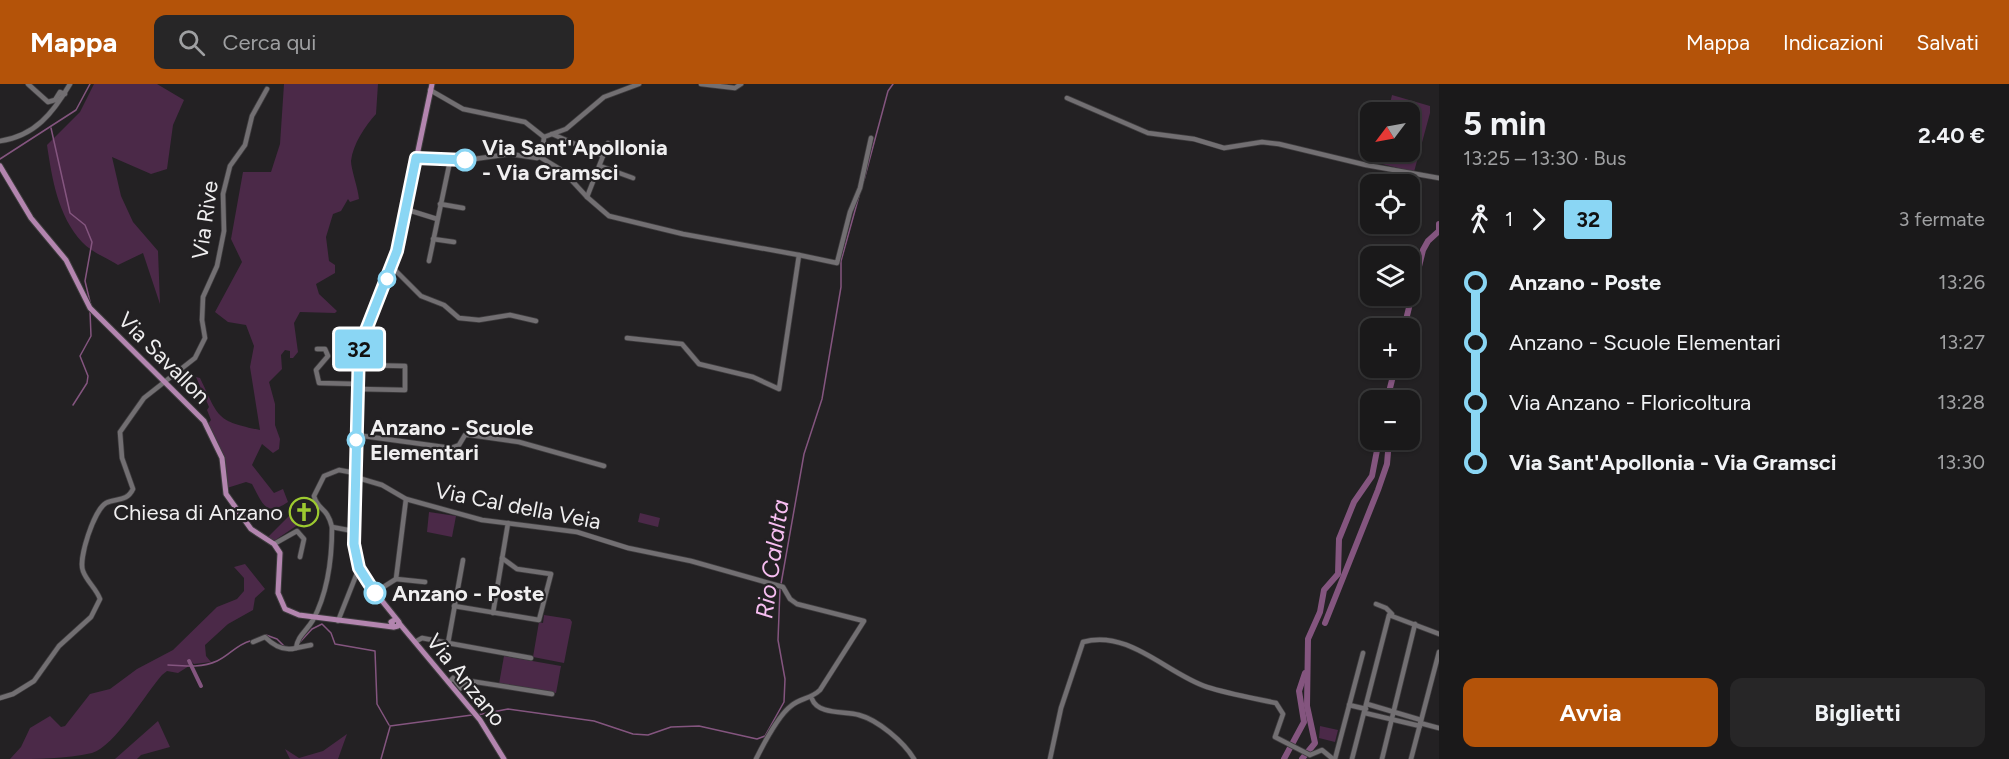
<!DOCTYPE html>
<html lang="it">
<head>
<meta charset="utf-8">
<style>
	:root { --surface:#1a191a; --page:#272627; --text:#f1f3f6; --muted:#9fa0a2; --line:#383839; --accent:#b45309 }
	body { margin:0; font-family:Figtree,sans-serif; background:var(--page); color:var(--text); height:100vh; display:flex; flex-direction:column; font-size:22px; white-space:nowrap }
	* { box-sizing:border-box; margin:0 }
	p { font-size:20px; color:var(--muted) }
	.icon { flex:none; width:33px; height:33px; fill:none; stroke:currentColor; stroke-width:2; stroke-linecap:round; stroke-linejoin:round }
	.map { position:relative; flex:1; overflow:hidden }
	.details { display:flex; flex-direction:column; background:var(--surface); width:570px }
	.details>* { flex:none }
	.badge { padding:0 12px; border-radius:4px; font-size:21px; line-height:39px }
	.needle { width:39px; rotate:238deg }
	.controls { position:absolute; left:1360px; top:18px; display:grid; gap:12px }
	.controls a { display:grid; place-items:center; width:60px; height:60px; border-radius:12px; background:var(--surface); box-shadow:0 2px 4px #0004,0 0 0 2px var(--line); font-size:30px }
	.map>.badge { position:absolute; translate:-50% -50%; box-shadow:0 0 0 3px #fff }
	.legs { display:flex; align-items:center; gap:9px; height:66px; padding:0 24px; font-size:20px }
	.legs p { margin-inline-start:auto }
	.overview { display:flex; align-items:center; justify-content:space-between; height:102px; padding:0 24px }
	h1 { font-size:33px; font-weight:700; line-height:45px }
	.button { display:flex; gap:12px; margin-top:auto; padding:12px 24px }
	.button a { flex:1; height:69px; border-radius:12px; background:var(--accent); color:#fff; font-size:24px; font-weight:700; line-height:69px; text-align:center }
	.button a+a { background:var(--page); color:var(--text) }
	ul { padding:0 24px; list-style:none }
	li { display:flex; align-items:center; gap:21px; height:60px; font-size:22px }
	li i { display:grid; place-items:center; width:9px; height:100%; margin:0 8px; background:currentColor }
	li i::after { content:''; width:15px; height:15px; margin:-8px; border:4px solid; border-radius:50%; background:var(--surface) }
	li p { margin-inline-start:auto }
	li:first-child i { background:linear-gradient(#0000 50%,currentColor 0) }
	li:last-child i { background:linear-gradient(currentColor 50%,#0000 0) }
	header { display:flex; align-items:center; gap:36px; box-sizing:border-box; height:84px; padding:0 30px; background:var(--accent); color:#fff }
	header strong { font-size:28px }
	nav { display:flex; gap:33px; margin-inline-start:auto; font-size:21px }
	.search { width:420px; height:54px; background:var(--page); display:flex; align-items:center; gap:15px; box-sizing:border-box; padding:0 21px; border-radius:12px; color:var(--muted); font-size:22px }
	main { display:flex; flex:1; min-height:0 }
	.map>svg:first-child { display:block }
</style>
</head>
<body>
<header>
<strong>Mappa</strong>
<div class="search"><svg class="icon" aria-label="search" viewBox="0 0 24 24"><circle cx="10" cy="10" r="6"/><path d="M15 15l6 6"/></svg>Cerca qui</div>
<nav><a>Mappa</a><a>Indicazioni</a><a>Salvati</a></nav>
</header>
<main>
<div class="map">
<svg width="1439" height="675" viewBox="0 0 1439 675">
	<rect width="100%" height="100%" fill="#232123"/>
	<g fill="#4b2948">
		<path d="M94,0h63l27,16 -11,25 -6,44 -16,5 -39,-17 9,39 12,26 25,29 2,53 -17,-51 -25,12c-11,-7 -27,-13 -36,-23 -24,-26 -30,-63 -35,-97l33,-33z"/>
		<path d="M284,0h94l-2,30c-11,12 -23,30 -25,47 0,8 7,27 8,38l-9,3 -2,-3 -7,12 -8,3 -7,23 3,24 6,4v8l-19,11 3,10 18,17 -2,2 -35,-1 -6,11 4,29 -5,6h-3v-7l-5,-1 -4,5 1,14 -13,13 6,22v21l5,14 -1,10 -6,4 -11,-9 -10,21 22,28 9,-4 5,13c-23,16 -26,0 -36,-18l-6,-2 -19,6 -2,-30 -17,-34 3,-4 -4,-10 2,-3 -13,-30 4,1c19,39 15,43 60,52l-10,-63 4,-21 -8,-21 -18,-3 -13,-10 27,-50 -11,-23 12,-67h28l9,-28z"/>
		<polygon points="1392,11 1430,22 1430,29 1414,88 1374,78 1377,68 1410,68 1410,28 1388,28"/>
		<polygon points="429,428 456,432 452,453 427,448"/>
		<polygon points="640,429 660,434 658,443 638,438"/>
		<polygon points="291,430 299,440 274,457 267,454"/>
		<path d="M245,480l20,25 -10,9 -2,12 -25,14 -23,21 1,11 5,6 -17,2 -5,-4 -2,1 2,5 -11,7 -11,-2 -5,4c-16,18 -47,71 -70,78 -27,6 -55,6 -82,6l11,-12 9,-19 20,-12 11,11 4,-1 25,-32 20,-5 27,-20 36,-19 44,-43 20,-8 7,-8v-13l-10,-11z"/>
		<polygon points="544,531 570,535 572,538 564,579 533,573 539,538 543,539"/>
		<polygon points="504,572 561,582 556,609 499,600"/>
		<polygon points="158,637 170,663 141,671 137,675 115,675"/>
		<polygon points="1320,642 1338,646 1335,658 1319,654"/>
		<polygon points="347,650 338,675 290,675 285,665 299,674 323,667"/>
	</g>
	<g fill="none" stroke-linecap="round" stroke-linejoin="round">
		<g stroke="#84557f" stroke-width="1.5">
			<polyline points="51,44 70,129 85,141 92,158 85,197 91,222"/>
			<polyline points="0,75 76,26 90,0"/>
			<polyline points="864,96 888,7 893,0"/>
			<polyline points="73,321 87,299 88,292 80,272 91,252 90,227"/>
			<polyline points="781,500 804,370 822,315 841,203 841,177 859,112"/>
			<polyline points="266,551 277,555 284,562"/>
			<polyline points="300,558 312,545 322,540 331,549 335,560 375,567 377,620 389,641"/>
			<path d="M168,581c16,1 34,3 49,-4 13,-6 19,-16 33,-20"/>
			<polyline points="477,631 508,625 594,637 633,650 648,651 671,643 699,642 757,655 765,652 784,618 785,595 778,556 780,505"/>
			<polyline points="390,642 472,631"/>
			<polyline points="381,675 390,643"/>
		</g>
		<polyline stroke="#84557f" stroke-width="4" points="189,577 201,602"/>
		<g stroke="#84557f" stroke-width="6">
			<polyline points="1404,244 1423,166 1428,157 1439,147 1439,140"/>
			<polyline points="1387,316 1395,284"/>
			<polyline points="1325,539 1378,406 1387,380 1389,356"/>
			<polyline points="1284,675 1304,638 1299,607 1305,589"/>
			<polyline points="1302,675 1315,659 1307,622 1308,555 1320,528 1324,506 1338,490 1339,455 1354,418 1372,392 1379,356"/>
		</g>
		<g stroke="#3e3c3e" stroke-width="6">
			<g id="minor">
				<polyline points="28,0 48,18 55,16 60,8 65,10"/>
				<polyline points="701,0 735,4 741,0"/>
				<polyline points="1067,14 1148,49 1194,55 1224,64 1262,58 1279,60 1366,81 1439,94"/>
				<polyline points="552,50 603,72 587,113"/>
				<polyline points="544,53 566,45 604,13 639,0"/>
				<path d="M0,57c35,-5 53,-28 70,-57"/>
				<polyline points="603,72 608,59"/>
				<polyline points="540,73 563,87 587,113 609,132 683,150 799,171 779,305 753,293 699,280 682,260 627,254"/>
				<polyline points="416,74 460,77 510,70 537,74 542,71 544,53 525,38 463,25 430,6"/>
				<polyline points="600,82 633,94"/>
				<polyline points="440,120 463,124"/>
				<polyline points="405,125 437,135"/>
				<polyline points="433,155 454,158"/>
				<polyline points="799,171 837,179 850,128 860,104 871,54"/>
				<polyline points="429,177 450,77"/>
				<polyline points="392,183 421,212 444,221 459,234 479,236 510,231 536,237"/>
				<polyline points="317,265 325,265 328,272 316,286 319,299 358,300"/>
				<polyline points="358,305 405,306 405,282 358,281"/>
				<polyline points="356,351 451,364 459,361 465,351 470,351 519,358 604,382"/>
				<path d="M355,393l27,8 24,14 76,21 95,12 51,16 63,13 92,26 7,12 7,5 67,17 -44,69c-9,9 -20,8 -29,16 -12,9 -28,39 -35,53"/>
				<polyline points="406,415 396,495 425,498"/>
				<path d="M353,447l-21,-4c-5,-21 -14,-16 -18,-31l10,-20 15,-6 16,3"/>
				<polyline points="274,460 297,447 304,455 300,473"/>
				<polyline points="385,502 396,495"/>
				<polyline points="1376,520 1386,524 1392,530"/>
				<polyline points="454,522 539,536 551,490 517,485 502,474"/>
				<polyline points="493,529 508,439"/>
				<polyline points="338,537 359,484"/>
				<path d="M253,558l12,-5c8,8 18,15 31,11 2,-13 10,-16 17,-28 15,-28 19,-61 19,-93"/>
				<polyline points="415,558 422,554 448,559 463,476"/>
				<polyline points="448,559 531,574"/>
				<polyline points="296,564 311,561"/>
				<polyline points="449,598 453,594 461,604 470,597 552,610"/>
				<path d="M0,614l13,-4 21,-13 25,-35 32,-29 9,-18c-4,-11 -13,-17 -17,-28 -5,-12 11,-61 23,-68 10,-5 21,-1 27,-14l-11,-31 -2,-26 24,-34 51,-40 10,-20 -3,-18 1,-23 14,-31 7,-35 -1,-37 7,-28 15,-21 7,-29 15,-27"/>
				<path d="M812,615c6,16 33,12 47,16 19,5 45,27 55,44"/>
				<polyline points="1367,620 1421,636"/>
				<polyline points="1349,621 1366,625"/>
				<polyline points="1365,629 1420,642"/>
				<polyline points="1420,639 1439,644"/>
				<path d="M1050,675l11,-51 22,-66c46,-13 84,32 124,45 22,7 46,11 69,16l7,11 -8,23 35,18 12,-5 11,9"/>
				<polyline points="1335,675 1363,569"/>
				<polyline points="1352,675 1389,531 1439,550"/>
				<polyline points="1382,675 1415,540"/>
				<polyline points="1411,675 1439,568"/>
			</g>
		</g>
		<g stroke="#3e3c3e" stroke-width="7">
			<g id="major">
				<polyline points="0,82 31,134 66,176 90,224 204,337 222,374 226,410 251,445 274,460 280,469 278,509 285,525 299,531 393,543"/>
				<polyline points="396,535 391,538 394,543 398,542 399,538 366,497 354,466 359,271 361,256 397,167 432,0"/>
				<polyline points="399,539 480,636 504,675"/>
			</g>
		</g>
		<use href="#minor" stroke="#726f72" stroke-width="4.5"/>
		<use href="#major" stroke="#b385af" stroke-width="5"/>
	</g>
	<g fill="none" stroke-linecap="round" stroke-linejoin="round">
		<g stroke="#fff" stroke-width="14">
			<polyline id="line-1" points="375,509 359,484 354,460 359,264 397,167 416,74 465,76"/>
		</g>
		<use href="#line-1" stroke="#8ad6f4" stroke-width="9"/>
	</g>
	<defs>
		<g id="church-ring" transform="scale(1.5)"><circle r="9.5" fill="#232123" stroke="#9dca30" stroke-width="1.5"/><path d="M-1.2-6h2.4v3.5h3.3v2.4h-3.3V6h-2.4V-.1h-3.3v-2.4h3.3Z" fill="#9dca30"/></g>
	</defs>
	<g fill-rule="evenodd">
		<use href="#church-ring" x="304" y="428"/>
	</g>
	<g fill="#fff" stroke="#8ad6f4" stroke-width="3">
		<circle cx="465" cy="76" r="10"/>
		<circle cx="387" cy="195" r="8"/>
		<circle cx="356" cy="356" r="8"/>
		<circle cx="375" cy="509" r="10"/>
	</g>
	<g text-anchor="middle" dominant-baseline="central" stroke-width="4.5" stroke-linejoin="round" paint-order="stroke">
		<g font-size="22" font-weight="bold" fill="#f0eff0" stroke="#232123" text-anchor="start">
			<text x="482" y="63">Via Sant'Apollonia<tspan x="482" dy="25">- Via Gramsci</tspan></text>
			<text x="370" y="343">Anzano - Scuole<tspan x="370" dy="25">Elementari</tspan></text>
			<text x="392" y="509">Anzano - Poste</text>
		</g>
		<g font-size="22" fill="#f0eff0" stroke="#232123">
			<text transform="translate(205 136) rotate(-82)">Via Rive</text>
			<text transform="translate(164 274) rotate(45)">Via Savallon</text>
			<text transform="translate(518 422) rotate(11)">Via Cal della Veia</text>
			<text transform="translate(466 596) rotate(51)">Via Anzano</text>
		</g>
		<g font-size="22" fill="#f0eff0" stroke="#232123" text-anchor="end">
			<text x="283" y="428">Chiesa di Anzano</text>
		</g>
		<g font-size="24" font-style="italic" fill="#f7bef1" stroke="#232123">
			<text transform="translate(772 475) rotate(-82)">Rio Calalta</text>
		</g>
	</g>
</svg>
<div class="controls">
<a><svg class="needle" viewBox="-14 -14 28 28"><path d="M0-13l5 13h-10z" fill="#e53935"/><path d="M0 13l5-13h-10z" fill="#9fa0a2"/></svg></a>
<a><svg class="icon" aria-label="locate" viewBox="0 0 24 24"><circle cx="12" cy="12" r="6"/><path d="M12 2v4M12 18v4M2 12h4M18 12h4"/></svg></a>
<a><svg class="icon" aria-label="layers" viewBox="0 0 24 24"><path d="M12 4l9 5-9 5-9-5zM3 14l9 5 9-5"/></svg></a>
<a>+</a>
<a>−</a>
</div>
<b class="badge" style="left:359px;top:265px;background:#8ad6f4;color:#111">32</b>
</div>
<section class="details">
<div class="overview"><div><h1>5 min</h1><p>13:25 – 13:30 · Bus</p></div><b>2.40 €</b></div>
<div class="legs"><svg class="icon" aria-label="walk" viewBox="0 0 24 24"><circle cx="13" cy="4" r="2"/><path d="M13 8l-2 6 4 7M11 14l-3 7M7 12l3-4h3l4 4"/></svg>1<svg class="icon" aria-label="forward" viewBox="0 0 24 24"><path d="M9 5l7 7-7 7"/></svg><b class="badge" style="background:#8ad6f4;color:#111">32</b><p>3 fermate</p></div>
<ul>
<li><i style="color:#8ad6f4"></i><b>Anzano - Poste</b><p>13:26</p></li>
<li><i style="color:#8ad6f4"></i><span>Anzano - Scuole Elementari</span><p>13:27</p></li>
<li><i style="color:#8ad6f4"></i><span>Via Anzano - Floricoltura</span><p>13:28</p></li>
<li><i style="color:#8ad6f4"></i><b>Via Sant'Apollonia - Via Gramsci</b><p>13:30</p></li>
</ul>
<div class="button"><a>Avvia</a><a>Biglietti</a></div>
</section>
</main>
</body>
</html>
